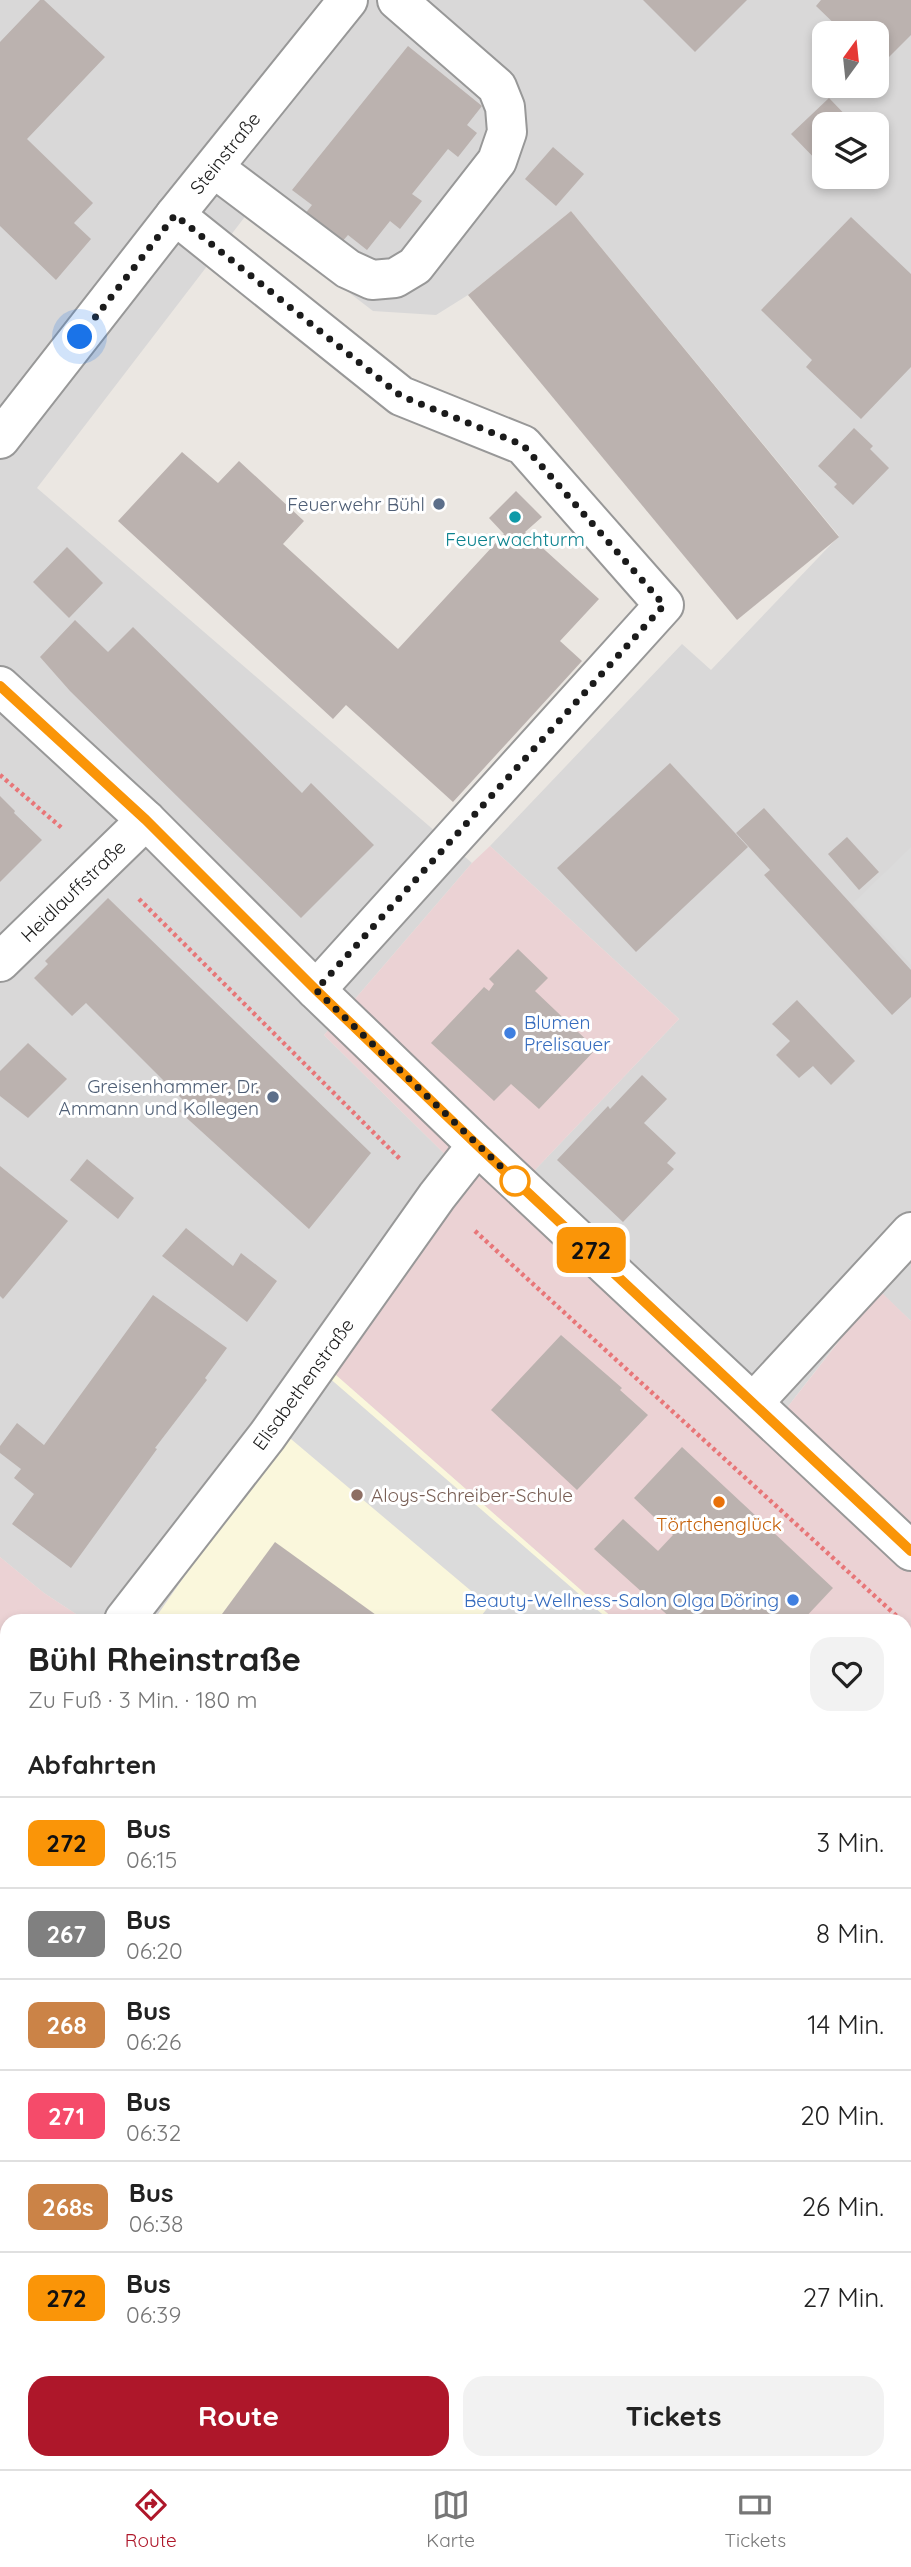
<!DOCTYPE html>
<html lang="de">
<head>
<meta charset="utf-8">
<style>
	:root { --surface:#fff; --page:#f2f2f2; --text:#222; --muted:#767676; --line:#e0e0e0; --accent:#ae172a }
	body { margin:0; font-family:Quicksand,sans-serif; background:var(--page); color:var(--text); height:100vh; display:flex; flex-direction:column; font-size:26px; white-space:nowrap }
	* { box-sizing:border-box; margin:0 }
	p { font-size:23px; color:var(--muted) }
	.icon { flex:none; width:38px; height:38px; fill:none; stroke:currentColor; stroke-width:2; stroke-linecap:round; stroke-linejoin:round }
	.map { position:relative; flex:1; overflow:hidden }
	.drawer { position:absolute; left:0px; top:1614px; width:912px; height:856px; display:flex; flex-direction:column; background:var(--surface); border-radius:21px 21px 0 0; box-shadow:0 4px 10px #0003 }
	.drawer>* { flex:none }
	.badge { padding:0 14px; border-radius:10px; font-size:24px; line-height:46px }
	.needle { width:46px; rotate:15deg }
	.controls { position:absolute; left:812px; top:21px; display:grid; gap:14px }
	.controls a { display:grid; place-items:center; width:77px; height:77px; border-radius:14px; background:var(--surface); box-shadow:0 4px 10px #0003; font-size:35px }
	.you { position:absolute; width:35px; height:35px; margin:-18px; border:5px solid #fff; border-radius:50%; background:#1a73e8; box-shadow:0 0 0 10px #1a73e833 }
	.map>.badge { position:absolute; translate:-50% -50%; box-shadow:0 0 0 4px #fff }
	h2 { padding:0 28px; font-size:26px; line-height:63px }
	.round { display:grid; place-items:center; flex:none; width:74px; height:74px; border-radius:21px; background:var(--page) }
	.headline { display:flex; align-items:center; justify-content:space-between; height:119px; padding:0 28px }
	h1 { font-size:33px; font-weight:700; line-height:52px }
	.button { display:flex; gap:14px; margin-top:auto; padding:14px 28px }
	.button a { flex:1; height:80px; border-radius:21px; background:var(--accent); color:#fff; font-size:28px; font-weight:700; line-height:80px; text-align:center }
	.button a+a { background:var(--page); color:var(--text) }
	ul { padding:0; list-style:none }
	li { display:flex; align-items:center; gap:21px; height:91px; padding:0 28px; border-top:2px solid var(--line) }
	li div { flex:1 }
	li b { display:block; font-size:26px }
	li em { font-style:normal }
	li .badge { min-width:77px; font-weight:700; text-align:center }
	.tab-bar { display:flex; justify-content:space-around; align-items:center; height:98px; border-top:2px solid var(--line); background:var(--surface); font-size:19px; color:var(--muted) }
	.tab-bar a { display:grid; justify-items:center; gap:4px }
	.tab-bar .on { color:var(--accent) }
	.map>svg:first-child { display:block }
</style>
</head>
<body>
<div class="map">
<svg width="911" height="2469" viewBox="0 0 911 2469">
	<rect width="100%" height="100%" fill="#ebe7e2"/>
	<path fill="#d9d8d8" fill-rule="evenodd" d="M0,0h911v1321l-33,-31 -92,119 -253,-237 146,-153 -189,-173 192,-202 29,26 128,-134 -268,-325 -103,84 -32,20 -63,-4 -126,-97 -210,274 435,375 -148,172 148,146 -143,188 -175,251h-69l-41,-27 -44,-36zM824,33h53v53h-53zM824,124h53v53h-53z"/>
	<g fill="#ebd2d4">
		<polygon points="490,846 679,1019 533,1172 786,1409 879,1290 911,1321 911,2469 363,2469 368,2462 905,2462 905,1620 615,1620 329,1369 472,1181 324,1035 472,863"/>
		<polygon points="0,1557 44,1593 85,1620 7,1620 7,1832 0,1842"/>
		<polygon points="0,2270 7,2275 7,2462 244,2462 252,2469 0,2469"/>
	</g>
	<g fill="#faf7dc">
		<polygon points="329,1369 615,1620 154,1620"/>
		<polygon points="7,1832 7,2275 0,2270 0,1842"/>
		<polygon points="244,2462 368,2462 363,2469 252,2469"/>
	</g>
	<g fill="#dbdbdb">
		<polygon points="911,847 911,965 853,903"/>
		<polygon points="327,1376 609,1620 478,1620 489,1606 285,1434"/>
	</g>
	<g fill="#bbb2af">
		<polygon points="40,0 44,0 105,57 27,139 93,203 74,223 91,239 56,280 0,226 0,42"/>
		<polygon points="643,0 747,0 695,52"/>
		<polygon points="821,0 911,0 911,35 879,67 877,65 877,33 844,33 816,6"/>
		<polygon points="408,46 482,106 467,125 477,133 458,157 448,149 412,194 422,201 400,229 390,221 367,250 348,235 340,244 304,215 312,205 292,190"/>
		<polygon points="829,98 854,124 824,124 824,168 791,134"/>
		<polygon points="553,147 584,174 556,206 525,179"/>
		<polygon points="571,211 839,537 737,620 468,295"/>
		<polygon points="851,217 911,274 911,367 861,419 806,367 812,360 761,310"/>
		<polygon points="854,428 873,446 870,449 889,468 853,505 834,487 837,484 818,466"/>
		<polygon points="182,452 218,483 239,461 304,521 283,544 398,649 504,534 489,518 516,491 542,517 525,532 599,599 560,641 582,661 453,802 346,705 333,719 118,521"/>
		<polygon points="67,547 103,583 69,618 33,582"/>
		<polygon points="75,620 108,652 133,627 302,793 311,783 374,845 301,918 70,691 40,657"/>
		<polygon points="670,763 748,847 636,952 557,868"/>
		<polygon points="0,796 15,811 14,813 42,840 0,882"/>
		<polygon points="764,808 911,970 911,997 892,1015 764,875 770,870 736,833"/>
		<polygon points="847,837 879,872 859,890 828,854"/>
		<polygon points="108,898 371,1153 309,1229 179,1111 187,1104 86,1003 72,1016 34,978 48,964 45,961"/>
		<polygon points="518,949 548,978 535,991 596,1049 539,1109 511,1084 494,1101 431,1043 484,987 489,991 494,984 489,979"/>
		<polygon points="797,1000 855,1061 831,1085 813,1066 799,1078 776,1055 790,1041 772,1024"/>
		<polygon points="28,1043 67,1079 28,1118 0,1096 0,1071"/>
		<polygon points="642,1075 667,1099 644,1123 676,1153 667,1163 674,1169 623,1222 557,1160 608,1106 610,1109"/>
		<polygon points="87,1159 134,1198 118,1219 70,1180"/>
		<polygon points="0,1166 68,1221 3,1299 0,1296"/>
		<polygon points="186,1228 233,1266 241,1253 277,1281 247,1322 162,1256"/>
		<polygon points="153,1295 227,1348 205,1378 207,1380 155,1448 157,1449 71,1568 12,1524 34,1494 14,1478 21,1469 0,1453 0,1446 17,1423 44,1445"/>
		<polygon points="561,1335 622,1388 620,1390 648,1415 577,1490 491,1410"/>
		<polygon points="682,1447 833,1588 803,1620 746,1620 744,1619 743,1620 673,1620 594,1549 623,1519 658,1551 673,1535 634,1498"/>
		<polygon points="275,1542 383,1620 232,1620 222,1614"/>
		<polygon points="905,1657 911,1662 911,1740 905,1735"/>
		<polygon points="905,1763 911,1767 911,1921 905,1917"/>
		<polygon points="7,1956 7,2150 0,2144 0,1965"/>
		<polygon points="908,1962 911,1964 911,2198 905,2207 905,1966"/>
		<polygon points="0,2154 7,2159 7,2189 0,2198"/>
		<polygon points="911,2435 911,2469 892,2469 889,2467 893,2462 905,2462 905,2444"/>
		<polygon points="496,2462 554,2462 564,2469 492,2469"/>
		<polygon points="663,2462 713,2462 709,2469 673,2469"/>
	</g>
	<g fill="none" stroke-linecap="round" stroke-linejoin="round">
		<g stroke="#989898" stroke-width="42">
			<g id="minor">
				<polyline points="214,168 348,269 372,280 395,278 415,266 497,161 507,132 505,107 497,87 397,0"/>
				<polyline points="175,215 401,396 523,445 664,605 316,990"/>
				<polyline points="0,439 175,215 348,0"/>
				<polyline points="0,686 146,820 316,990 477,1145 911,1551"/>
				<polyline points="0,962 146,820"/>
				<polyline points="753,1403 911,1232"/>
				<polyline points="124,1620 267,1436 437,1196 477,1145"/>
				<polyline points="0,1781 7,1772"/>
				<polyline points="905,2352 911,2343"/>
				<polyline points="154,2462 162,2469"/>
				<polyline points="823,2469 828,2462"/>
			</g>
		</g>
		<g stroke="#e87678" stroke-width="4.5" stroke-dasharray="3.5 3.5" stroke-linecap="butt">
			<polyline points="0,775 63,829"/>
			<polyline points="139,899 400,1159"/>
			<polyline points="475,1231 901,1620"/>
			<polyline points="905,1624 911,1630"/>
			<polyline points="0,2329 7,2334"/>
			<polyline points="2,2469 7,2462"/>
		</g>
		<use href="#minor" stroke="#fff" stroke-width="38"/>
	</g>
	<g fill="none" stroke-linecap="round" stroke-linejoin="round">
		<g stroke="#fff" stroke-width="16">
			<polyline id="line" points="0,686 146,820 316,990 477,1145 911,1551"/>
		</g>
		<use href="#line" stroke="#fa9508" stroke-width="10"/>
		<polyline stroke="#1b1b1b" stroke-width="7" stroke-dasharray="0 12.6" points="80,337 175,215 401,396 523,445 664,605 316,990 517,1182 515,1181"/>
	</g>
	<g fill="#5c6f8a" stroke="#fff" stroke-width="2.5">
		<circle cx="439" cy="504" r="7"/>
		<circle cx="273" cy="1097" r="7"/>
	</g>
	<circle fill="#0f9aa8" stroke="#fff" stroke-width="2.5" cx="515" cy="517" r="7"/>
	<g fill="#3f7fe0" stroke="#fff" stroke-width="2.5">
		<circle cx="510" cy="1033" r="7"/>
		<circle cx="793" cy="1600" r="7"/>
	</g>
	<circle fill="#fff" stroke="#fa9508" stroke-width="3.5" cx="515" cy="1181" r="14"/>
	<circle fill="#8d6e63" stroke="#fff" stroke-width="2.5" cx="357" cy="1495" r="7"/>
	<circle fill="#e8710a" stroke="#fff" stroke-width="2.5" cx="719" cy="1502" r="7"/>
	<g text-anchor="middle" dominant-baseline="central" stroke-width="6" stroke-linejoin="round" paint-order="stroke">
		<g font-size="19" fill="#1b1b1b" stroke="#fff">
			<text transform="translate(225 153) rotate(-51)">Steinstraße</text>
			<text transform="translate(73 891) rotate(-44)">Heidlauffstraße</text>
			<text transform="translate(303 1384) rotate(-54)">Elisabethenstraße</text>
		</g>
		<g font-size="19" fill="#4e5e75" stroke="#fff" text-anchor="end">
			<text x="425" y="504">Feuerwehr Bühl</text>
			<text x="259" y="1086">Greisenhammer, Dr.<tspan x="259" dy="22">Ammann und Kollegen</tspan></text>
		</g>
		<g font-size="19" fill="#0d838f" stroke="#fff">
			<text x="515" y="539">Feuerwachturm</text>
		</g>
		<g font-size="19" fill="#366cbe" stroke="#fff" text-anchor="start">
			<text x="524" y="1022">Blumen<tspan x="524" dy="22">Prelisauer</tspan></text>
			<text x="779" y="1600" text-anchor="end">Beauty-Wellness-Salon Olga Döring</text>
		</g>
		<g font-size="19" fill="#785e54" stroke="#fff" text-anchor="start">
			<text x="371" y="1495">Aloys-Schreiber-Schule</text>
		</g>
		<g font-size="19" fill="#c56008" stroke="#fff">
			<text x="719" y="1524">Törtchenglück</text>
		</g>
	</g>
</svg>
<div class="controls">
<a><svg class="needle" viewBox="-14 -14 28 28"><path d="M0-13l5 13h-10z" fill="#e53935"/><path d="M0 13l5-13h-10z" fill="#767676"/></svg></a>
<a><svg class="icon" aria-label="layers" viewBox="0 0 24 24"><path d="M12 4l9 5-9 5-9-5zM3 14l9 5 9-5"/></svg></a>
</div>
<div class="you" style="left:80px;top:337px"></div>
<b class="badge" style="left:591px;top:1250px;background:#fa9508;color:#111">272</b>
<section class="drawer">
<div class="headline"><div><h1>Bühl Rheinstraße</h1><p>Zu Fuß · 3 Min. · 180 m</p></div><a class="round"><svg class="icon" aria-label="heart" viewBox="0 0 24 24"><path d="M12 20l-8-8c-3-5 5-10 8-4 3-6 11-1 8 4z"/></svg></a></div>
<h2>Abfahrten</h2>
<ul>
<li><span class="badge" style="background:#fa9508;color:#111">272</span><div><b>Bus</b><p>06:15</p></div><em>3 Min.</em></li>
<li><span class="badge" style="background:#808080;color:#fff">267</span><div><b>Bus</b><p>06:20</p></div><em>8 Min.</em></li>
<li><span class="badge" style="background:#cb8347;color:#fff">268</span><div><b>Bus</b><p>06:26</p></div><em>14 Min.</em></li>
<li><span class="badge" style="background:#f54b6a;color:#fff">271</span><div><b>Bus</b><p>06:32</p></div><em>20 Min.</em></li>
<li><span class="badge" style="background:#cb8347;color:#fff">268s</span><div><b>Bus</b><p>06:38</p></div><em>26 Min.</em></li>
<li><span class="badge" style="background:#fa9508;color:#111">272</span><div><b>Bus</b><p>06:39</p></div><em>27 Min.</em></li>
</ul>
<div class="button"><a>Route</a><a>Tickets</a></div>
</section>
</div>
<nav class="tab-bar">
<a class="on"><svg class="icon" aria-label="directions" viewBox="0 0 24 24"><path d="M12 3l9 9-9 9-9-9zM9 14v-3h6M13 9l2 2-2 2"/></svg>Route</a>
<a><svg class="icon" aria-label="map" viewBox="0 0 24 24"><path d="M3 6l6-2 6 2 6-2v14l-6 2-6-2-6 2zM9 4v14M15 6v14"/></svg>Karte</a>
<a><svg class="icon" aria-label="tickets" viewBox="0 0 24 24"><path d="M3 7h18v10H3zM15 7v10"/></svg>Tickets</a>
</nav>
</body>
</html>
